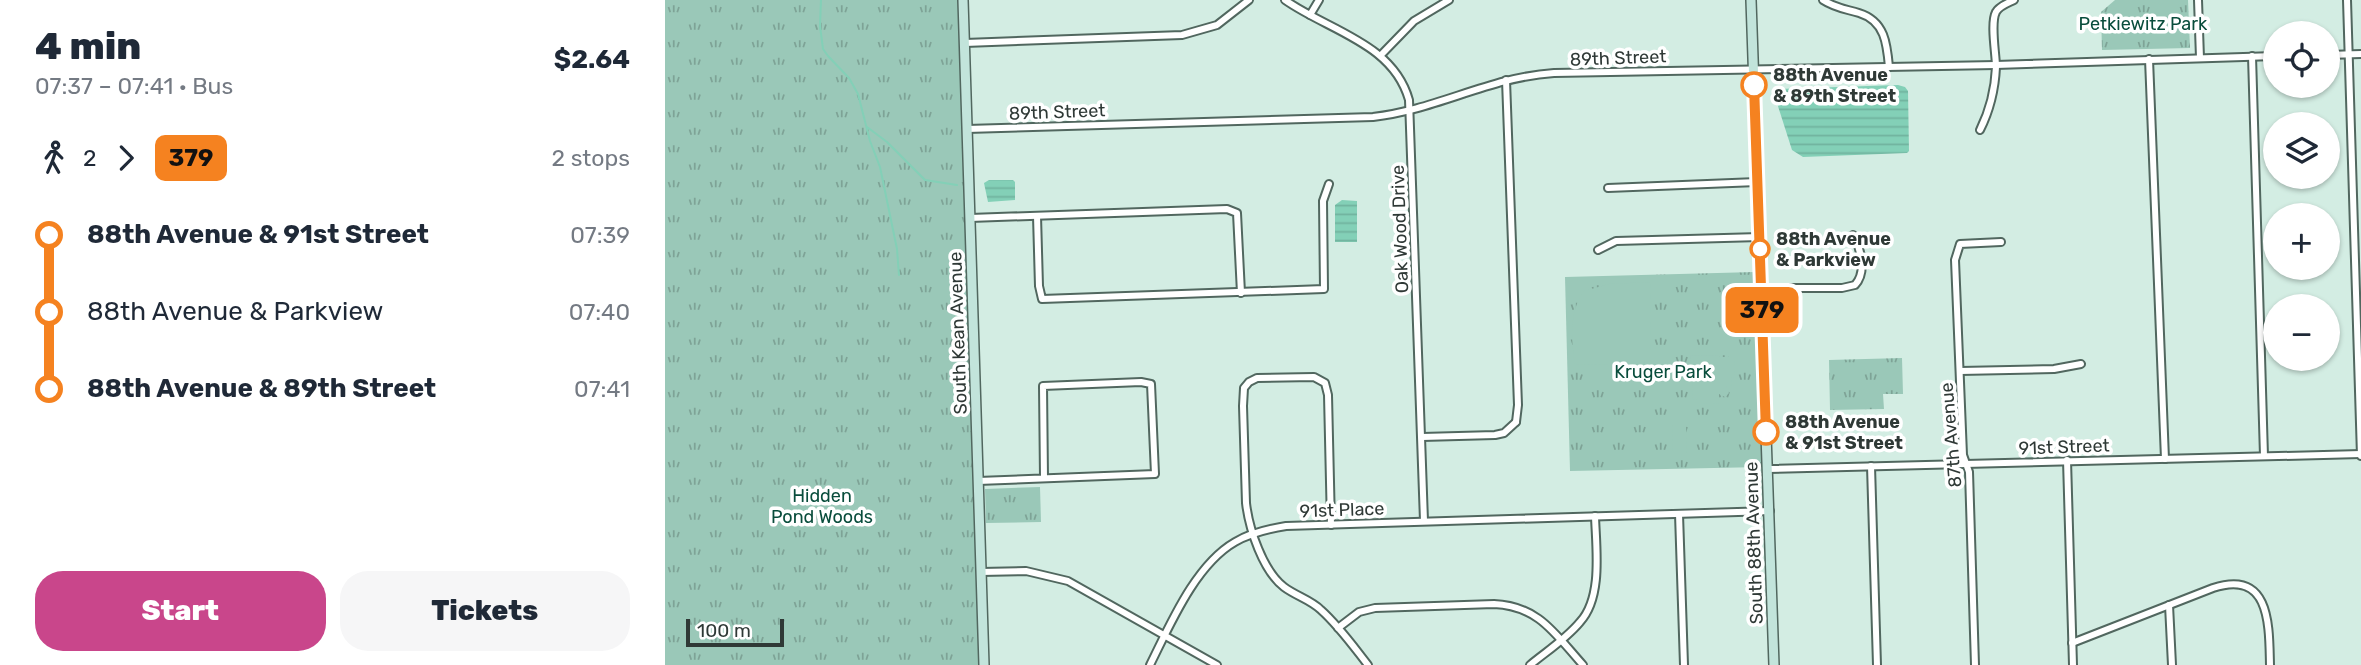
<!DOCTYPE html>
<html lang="en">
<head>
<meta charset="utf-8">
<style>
	:root { --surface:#fff; --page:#f6f6f7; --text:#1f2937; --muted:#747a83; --accent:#c9468b }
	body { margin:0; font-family:Rubik,sans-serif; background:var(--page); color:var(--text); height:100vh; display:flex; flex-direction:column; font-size:26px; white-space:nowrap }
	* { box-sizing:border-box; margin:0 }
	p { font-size:23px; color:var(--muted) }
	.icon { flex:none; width:38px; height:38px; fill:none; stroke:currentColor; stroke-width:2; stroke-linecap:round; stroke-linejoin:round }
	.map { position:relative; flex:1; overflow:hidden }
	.side { display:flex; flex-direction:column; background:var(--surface); width:665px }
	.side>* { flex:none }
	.badge { padding:0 14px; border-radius:10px; font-size:24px; line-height:46px }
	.fabs { position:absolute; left:1598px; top:21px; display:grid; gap:14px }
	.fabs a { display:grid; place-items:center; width:77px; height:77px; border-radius:50%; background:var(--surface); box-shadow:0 2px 5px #0004; font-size:35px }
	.scale { position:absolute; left:21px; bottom:18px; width:98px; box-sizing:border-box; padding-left:7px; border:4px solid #2f3936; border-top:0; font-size:19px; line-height:24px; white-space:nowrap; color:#2f3936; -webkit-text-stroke:5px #fff; paint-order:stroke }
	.map>.badge { position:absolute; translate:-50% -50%; box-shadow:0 0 0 4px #fff }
	.legs { display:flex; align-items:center; gap:10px; height:77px; padding:0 35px; font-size:23px }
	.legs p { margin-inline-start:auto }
	.summary { display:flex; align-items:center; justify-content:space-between; height:119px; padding:0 35px }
	h1 { font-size:38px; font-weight:800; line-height:52px }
	.cta { display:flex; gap:14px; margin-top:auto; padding:14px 35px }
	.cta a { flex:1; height:80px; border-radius:28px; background:var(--accent); color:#fff; font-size:28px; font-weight:800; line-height:80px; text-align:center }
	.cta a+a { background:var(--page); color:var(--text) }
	ul { padding:0 35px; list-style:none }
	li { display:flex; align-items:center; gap:24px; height:77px; font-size:26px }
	li i { display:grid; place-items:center; width:10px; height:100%; margin:0 9px; background:currentColor }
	li i::after { content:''; width:18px; height:18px; margin:-9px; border:5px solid; border-radius:50%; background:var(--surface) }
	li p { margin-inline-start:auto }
	li:first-child i { background:linear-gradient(#0000 50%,currentColor 0) }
	li:last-child i { background:linear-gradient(currentColor 50%,#0000 0) }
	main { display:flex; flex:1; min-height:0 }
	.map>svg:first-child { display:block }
</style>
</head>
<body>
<main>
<section class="side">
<div class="summary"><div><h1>4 min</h1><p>07:37 – 07:41 · Bus</p></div><b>$2.64</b></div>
<div class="legs"><svg class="icon" aria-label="walk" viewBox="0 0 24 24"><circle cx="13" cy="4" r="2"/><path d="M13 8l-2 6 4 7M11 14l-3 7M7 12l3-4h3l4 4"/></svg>2<svg class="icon" aria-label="forward" viewBox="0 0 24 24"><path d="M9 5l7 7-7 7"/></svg><b class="badge" style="background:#f58220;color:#111">379</b><p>2 stops</p></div>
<ul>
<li><i style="color:#f58220"></i><b>88th Avenue &amp; 91st Street</b><p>07:39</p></li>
<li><i style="color:#f58220"></i><span>88th Avenue &amp; Parkview</span><p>07:40</p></li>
<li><i style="color:#f58220"></i><b>88th Avenue &amp; 89th Street</b><p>07:41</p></li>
</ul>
<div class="cta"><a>Start</a><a>Tickets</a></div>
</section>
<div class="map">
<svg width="1696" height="665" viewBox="0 0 1696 665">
	<defs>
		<pattern id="park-tufts" width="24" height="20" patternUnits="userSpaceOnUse" patternTransform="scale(1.75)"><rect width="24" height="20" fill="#9ac8b8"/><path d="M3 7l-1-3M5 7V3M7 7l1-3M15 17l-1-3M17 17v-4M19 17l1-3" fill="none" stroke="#7ea396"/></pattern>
		<pattern id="water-rules" width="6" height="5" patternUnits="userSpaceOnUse" patternTransform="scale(1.75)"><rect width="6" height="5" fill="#83d0b7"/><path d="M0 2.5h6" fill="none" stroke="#71b39e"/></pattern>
	</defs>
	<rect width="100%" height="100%" fill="#d3ede3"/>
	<g fill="url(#park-tufts)">
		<polygon points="0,0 298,0 319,665 0,665"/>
		<polygon points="1450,0 1523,0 1525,48 1437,50 1436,12"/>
		<polygon points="1090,272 1097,467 905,471 900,277"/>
		<polygon points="1237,358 1238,394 1218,394 1219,409 1165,410 1164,360"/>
		<polygon points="375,487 376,522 321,523 320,489"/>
	</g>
	<g fill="#9ac8b8">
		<path d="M986,282l-1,74 -7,8 -68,1c-4,-25 -6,-54 9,-74l25,-7z"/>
		<polygon points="1053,355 1055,357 1070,357 1069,377 1066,378 1067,386 1061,386 1064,393 1060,397 1054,394 1054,403 1034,404 1034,399 1027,400 1028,370 1026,370 1025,356"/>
		<polygon points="1007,425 1021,425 1022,453 1008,453"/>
	</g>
	<g fill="url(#water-rules)">
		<polygon points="1233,85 1240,87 1243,91 1244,151 1242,153 1138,157 1127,150 1111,100 1112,89"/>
		<polygon points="324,180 348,180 350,182 350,200 323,202 319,183"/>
		<polygon points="677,200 692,201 692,242 670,242 670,205"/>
	</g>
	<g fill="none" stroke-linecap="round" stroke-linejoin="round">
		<g stroke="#83d0b7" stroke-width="2">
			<polyline points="156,0 155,26 158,49 163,56 184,78 193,94 205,141 215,167 232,249 234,275"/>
			<polyline points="202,127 222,142 260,180 292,185"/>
		</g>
		<g stroke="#51675f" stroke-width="10">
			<g id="street">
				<path d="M620,0c44,31 108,43 124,100l15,421"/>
				<path d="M1158,0c12,8 23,9 36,13 26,8 28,31 30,54"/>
				<polyline points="1533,0 1535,58"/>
				<polyline points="1682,0 1696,456"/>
				<polyline points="645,15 654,0"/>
				<polyline points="300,43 517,35 552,25 584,0"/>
				<polyline points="716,55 749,21 784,0"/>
				<polyline points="1662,55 1696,54"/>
				<polyline points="1587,56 1599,456"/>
				<polyline points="1484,59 1500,459"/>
				<polyline points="841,80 853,405 851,422"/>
				<path d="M302,129l406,-12c63,-7 117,-40 181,-44l442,-8 279,-9"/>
				<path d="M1315,130c10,-20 15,-41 16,-63 0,-13 -6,-44 0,-55 3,-6 12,-9 18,-12"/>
				<polyline points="943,188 1092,182"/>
				<polyline points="372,216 374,286 377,299 659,289 658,201 664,184"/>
				<polyline points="305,218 562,209 572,213 576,293"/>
				<polyline points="933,250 951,241 1095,237"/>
				<path d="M1096,288h81l13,-3c12,-13 6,-36 -2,-50"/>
				<polyline points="1295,371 1389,369 1416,364"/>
				<polyline points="757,437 830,435 839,433 851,422"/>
				<polyline points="1402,460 1408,665"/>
				<polyline points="1206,466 1212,665"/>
				<polyline points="1103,469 1696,454"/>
				<polyline points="313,481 490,474 486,384 476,382 378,386 379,478"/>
				<polyline points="1014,514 1019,665"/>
				<path d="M666,525l-3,-130 -3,-12 -11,-6 -57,1 -8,4 -5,6 -1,18 3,97c3,26 17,68 38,84 12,9 27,13 37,23 18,16 32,36 47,55"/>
				<polyline points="316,572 361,571 403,581 552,665"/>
				<polyline points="1504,605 1507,665"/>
				<path d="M673,628l21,-16 16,-4 119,-4c45,2 61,30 89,61"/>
				<path d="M1407,643l141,-55c58,-19 56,38 57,77"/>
				<path d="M485,665c20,-40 45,-100 85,-123 15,-9 33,-13 51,-16l484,-15"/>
				<path d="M865,665c17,-14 36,-26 50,-43 23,-25 16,-74 15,-106"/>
				<polyline points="1310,665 1304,472 1298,455 1290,260 1295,244 1336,242"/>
			</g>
		</g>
		<g stroke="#51675f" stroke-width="12">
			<g id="secondary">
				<polyline points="298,0 319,665"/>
				<polyline points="1086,0 1109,665"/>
			</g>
		</g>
		<use href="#street" stroke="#fff" stroke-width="6"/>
		<use href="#secondary" stroke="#c2e4db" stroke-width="9"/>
	</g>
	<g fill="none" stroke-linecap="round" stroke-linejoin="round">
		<g stroke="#fff" stroke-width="16">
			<polyline id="line-1" points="1089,85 1101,432"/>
		</g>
		<use href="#line-1" stroke="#f58220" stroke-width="10"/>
	</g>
	<g fill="#fff" stroke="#f58220" stroke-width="3.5">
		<circle cx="1089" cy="85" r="12"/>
		<circle cx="1095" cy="249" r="9"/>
		<circle cx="1101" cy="432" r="12"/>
	</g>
	<g text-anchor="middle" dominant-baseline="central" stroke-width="7" stroke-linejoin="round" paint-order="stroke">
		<g font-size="18" fill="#094d3c" stroke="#fff">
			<text x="1478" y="24">Petkiewitz Park</text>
			<text x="998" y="372">Kruger Park</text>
			<text x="157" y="496">Hidden<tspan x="157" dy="21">Pond Woods</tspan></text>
		</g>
		<g font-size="18" fill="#2f3936" stroke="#fff">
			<text transform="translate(953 58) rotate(-2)">89th Street</text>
			<text transform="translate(392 112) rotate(-2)">89th Street</text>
			<text transform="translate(735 229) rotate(-92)">Oak Wood Drive</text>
			<text transform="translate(293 333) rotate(-92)">South Kean Avenue</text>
			<text transform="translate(1286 435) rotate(-95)">87th Avenue</text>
			<text transform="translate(1399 447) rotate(-2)">91st Street</text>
			<text transform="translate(677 510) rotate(-2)">91st Place</text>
			<text transform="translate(1089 543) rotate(-92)">South 88th Avenue</text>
		</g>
		<g font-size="18" font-weight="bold" fill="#2f3936" stroke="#fff" text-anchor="start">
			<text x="1108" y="75">88th Avenue<tspan x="1108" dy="21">&amp; 89th Street</tspan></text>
			<text x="1111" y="239">88th Avenue<tspan x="1111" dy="21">&amp; Parkview</tspan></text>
			<text x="1120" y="422">88th Avenue<tspan x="1120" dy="21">&amp; 91st Street</tspan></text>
		</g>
	</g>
</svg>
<div class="fabs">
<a><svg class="icon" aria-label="locate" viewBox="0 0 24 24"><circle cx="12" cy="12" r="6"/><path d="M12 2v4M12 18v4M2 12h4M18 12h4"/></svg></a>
<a><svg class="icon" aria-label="layers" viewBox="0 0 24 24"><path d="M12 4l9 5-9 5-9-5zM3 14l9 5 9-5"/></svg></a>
<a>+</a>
<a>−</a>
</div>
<div class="scale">100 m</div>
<b class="badge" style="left:1097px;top:310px;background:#f58220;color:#111">379</b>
</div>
</main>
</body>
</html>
